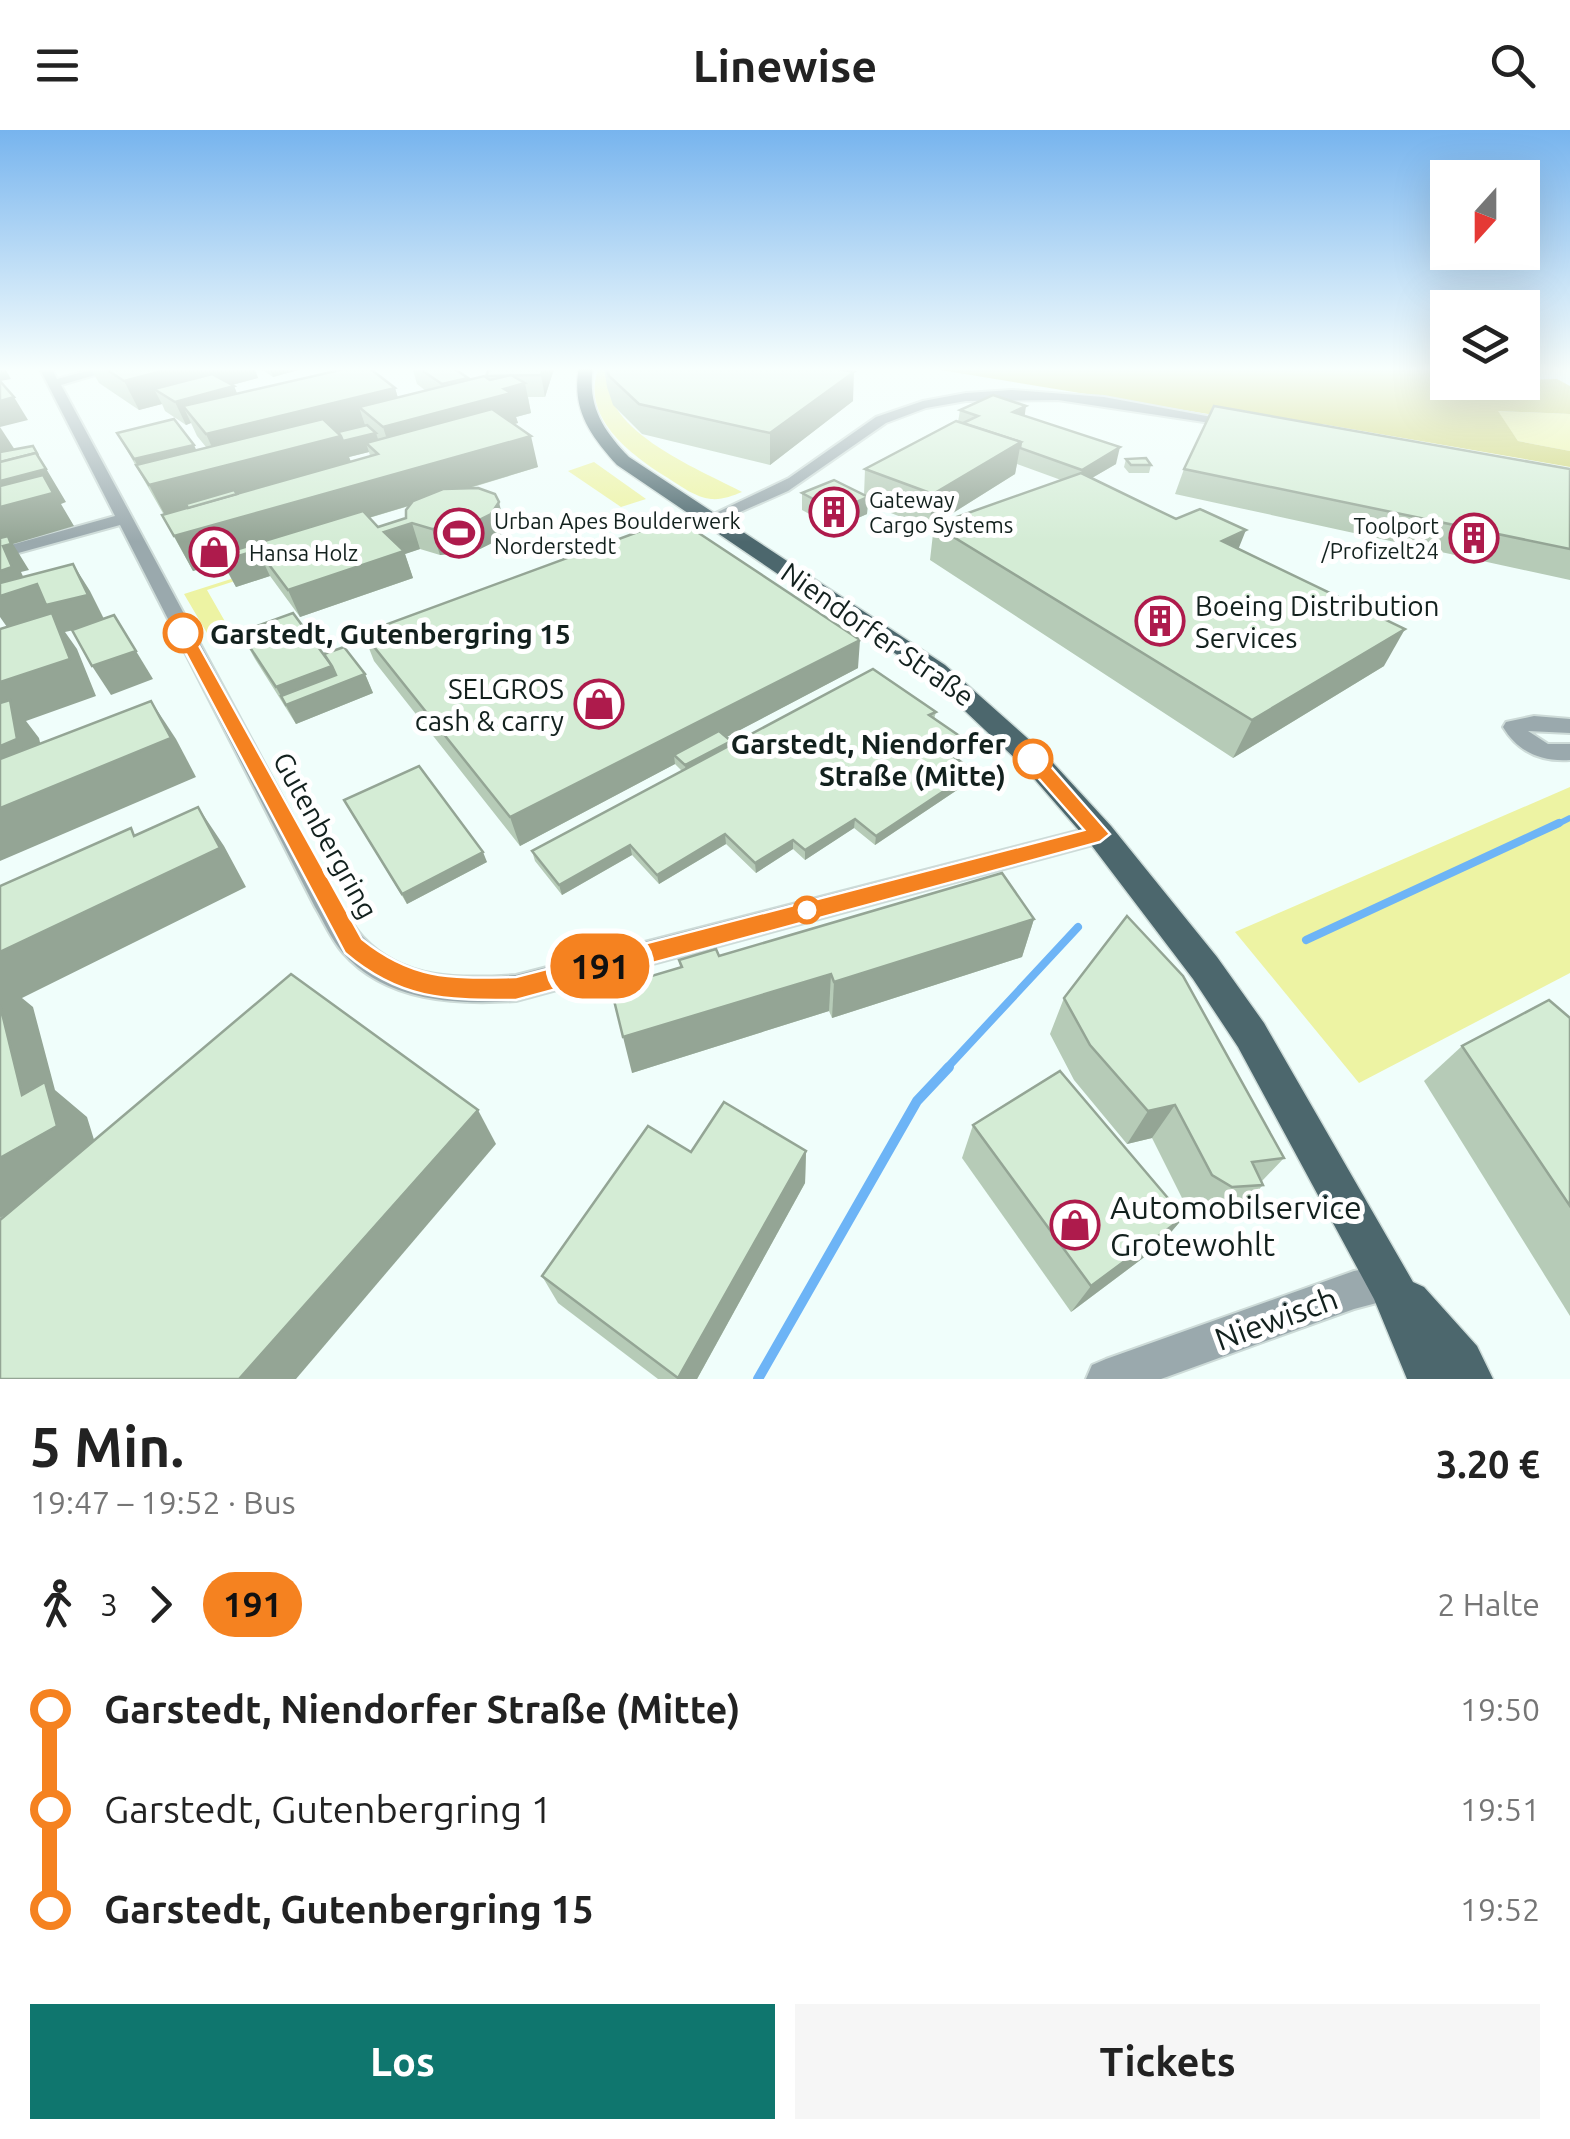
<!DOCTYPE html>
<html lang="de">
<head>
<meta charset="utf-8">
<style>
	:root { --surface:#fff; --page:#f6f6f6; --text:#222; --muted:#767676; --accent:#0f766e }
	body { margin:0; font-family:Ubuntu,sans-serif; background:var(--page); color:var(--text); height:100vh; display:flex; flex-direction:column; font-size:38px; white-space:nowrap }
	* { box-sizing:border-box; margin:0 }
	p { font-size:32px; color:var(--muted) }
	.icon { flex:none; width:55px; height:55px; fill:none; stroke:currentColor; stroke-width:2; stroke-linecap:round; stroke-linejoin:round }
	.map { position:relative; height:1249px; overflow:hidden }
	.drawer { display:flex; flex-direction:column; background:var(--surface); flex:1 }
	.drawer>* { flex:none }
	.badge { padding:0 20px; border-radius:32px; font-size:35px; line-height:65px }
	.needle { width:65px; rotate:201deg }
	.tools { position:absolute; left:1430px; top:30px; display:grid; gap:20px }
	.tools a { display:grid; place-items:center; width:110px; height:110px; border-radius:0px; background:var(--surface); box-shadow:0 10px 40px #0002; font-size:50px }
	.map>.badge { position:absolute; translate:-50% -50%; box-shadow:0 0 0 5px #fff }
	.legs { display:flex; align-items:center; gap:15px; height:110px; padding:0 30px; font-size:32px }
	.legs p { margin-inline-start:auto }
	.headline { display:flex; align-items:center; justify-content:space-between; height:170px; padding:0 30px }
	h1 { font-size:55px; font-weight:600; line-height:75px }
	.button { display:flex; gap:20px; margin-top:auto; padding:20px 30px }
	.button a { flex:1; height:115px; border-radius:0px; background:var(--accent); color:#fff; font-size:40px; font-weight:600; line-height:115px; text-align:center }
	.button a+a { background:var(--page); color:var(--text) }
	ul { padding:0 30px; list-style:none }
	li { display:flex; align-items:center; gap:35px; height:100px; font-size:38px }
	li i { display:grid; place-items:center; width:15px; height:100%; margin:0 12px; background:currentColor }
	li i::after { content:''; width:25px; height:25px; margin:-12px; border:8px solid; border-radius:50%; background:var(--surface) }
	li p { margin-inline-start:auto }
	li:first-child i { background:linear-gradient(#0000 50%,currentColor 0) }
	li:last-child i { background:linear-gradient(currentColor 50%,#0000 0) }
	header { display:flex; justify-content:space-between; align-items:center; height:130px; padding:0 30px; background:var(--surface); font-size:45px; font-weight:600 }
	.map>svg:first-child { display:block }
</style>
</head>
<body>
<header><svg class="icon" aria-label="menu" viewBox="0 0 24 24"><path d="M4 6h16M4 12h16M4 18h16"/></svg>Linewise<svg class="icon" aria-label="search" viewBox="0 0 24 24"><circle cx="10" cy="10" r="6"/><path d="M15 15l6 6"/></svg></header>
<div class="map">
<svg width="1570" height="1249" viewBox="0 0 1570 1249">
	<rect width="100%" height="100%" fill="#f0fefb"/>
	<g fill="#edf3a3">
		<path d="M599,237h12c-22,59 90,103 131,125 -10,4 -20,8 -31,7 -16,-2 -29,-12 -43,-21 -37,-23 -89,-61 -69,-111z"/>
		<polygon points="1497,281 1570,284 1570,321 1518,311"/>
		<polygon points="594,332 646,369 621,377 568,341"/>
		<polygon points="482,369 504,386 372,407 207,460 231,502 214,515 184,464"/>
		<polygon points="1570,657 1570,843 1359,953 1235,802"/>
	</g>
	<polygon fill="#cfd474" points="922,237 1447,237 1448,252 1557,249 1570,256 1570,284 1498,281 1518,311 1570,321 1570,337 1322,294 1294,298"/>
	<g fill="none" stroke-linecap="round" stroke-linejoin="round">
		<polyline stroke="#6db4f6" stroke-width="6" points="1554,696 1570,688"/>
		<g stroke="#6db4f6" stroke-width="8">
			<polyline points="1306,810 1559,693"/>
			<polyline points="946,939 1078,797"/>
		</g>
		<polyline stroke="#6db4f6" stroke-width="10" points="758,1249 917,971 949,937"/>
		<g stroke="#cddbd8" stroke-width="4">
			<g id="minor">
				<path d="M39,237h12l6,12 44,-12h21l-61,18 272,506c10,16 18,33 30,46 40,43 98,42 153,38l584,-150 9,2 3,7 -3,7 -9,2 -584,158c-60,4 -130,1 -173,-48 -12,-14 -19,-31 -28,-46l-195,-382 -120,33v-10l115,-32z"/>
				<polygon points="1012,260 1104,267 1244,293 1237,297 1058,270 966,271 926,278 886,293 788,361 715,393 701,390 789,348 876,287 923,271 966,263"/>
				<path d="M1534,586l36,3v14l-42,-2 20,13h22v16c-29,2 -52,-8 -67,-33l3,-5z"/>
				<polygon points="1390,1134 1403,1140 1409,1153 1403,1166 1354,1179 1161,1249 1086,1249 1092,1235 1106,1229 1354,1141"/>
			</g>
		</g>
		<g stroke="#cddbd8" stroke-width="3">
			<path id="major" d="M579,237h14c-6,39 10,63 36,90l316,208 98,87 68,74 106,131 47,66 149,259 11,5 53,59 16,33h-86l-33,-80 -136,-252 -45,-68 -104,-137 -66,-76 -96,-91 -310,-210c-27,-30 -46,-56 -38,-98z"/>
		</g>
		<use href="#minor" fill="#9aa9ad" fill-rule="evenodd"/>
		<use href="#major" fill="#4c676d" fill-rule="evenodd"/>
	</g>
	<g fill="#b6cbb7" fill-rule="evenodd">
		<path d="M90,237h164l4,11 -27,7 3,1 3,8 158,-6 3,10 28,-7 -9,-7 -5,-17h40l16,11v2l18,-4 68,-7 -9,28h-17l3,16 -15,4 2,6 -4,1 24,43 -68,21 35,39 -7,13 -22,11 -36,4 -20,-6 -15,5 8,24 -113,39 -30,-41 -34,11 -14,-25 -29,9 -31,-56h2l-47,-82 79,17 10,-3 -9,-11 -6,-13 -5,2 -21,-14 -3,-7 -23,6 -40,-27zM369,322l1,4 -19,6 -2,-5zM409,376l-3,12 -28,9 -9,-9z"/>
		<polygon points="258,237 309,237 273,247"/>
		<polygon points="604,237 829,237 853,271 770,335 642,304 613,275 607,257"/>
		<polygon points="960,280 1025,286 1116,334 1092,348 1238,419 1384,536 1233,628 930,430 934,395 1061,350 1017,334 1015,344 929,398 868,374 867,384 835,398 802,380 802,363 864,365 865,339 958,292"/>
		<polygon points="1126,329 1151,335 1149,343 1129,343 1124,337"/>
		<polygon points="1184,339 1570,339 1570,450 1175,364"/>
		<polygon points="240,502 324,524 365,544 373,563 296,594 255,529"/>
		<polygon points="363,503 858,538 726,607 731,615 936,582 934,589 961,607 959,617 949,623 972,650 875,715 854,698 805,730 793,719 756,743 726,714 659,754 632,725 562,765 535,731 532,721 682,641 675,634 520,716 374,531"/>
		<polygon points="344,670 487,732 407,774"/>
		<polygon points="1034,789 1022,827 832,888 829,881 632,943 680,837 679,830"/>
		<polygon points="1064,868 1284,1028 1262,1051 1263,1055 1234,1086 1205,1088 1186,1076 1152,1008 1127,1014 1074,950 1050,904"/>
		<polygon points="1570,888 1570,1186 1424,951 1462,916"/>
		<polygon points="973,995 1184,1087 1159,1116 1071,1182 962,1028"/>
		<polygon points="806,1021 805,1053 697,1249 658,1249 558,1173 542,1146 691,1022"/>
	</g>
	<g fill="#94a595">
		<polygon points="0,237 4,237 11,249 0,251"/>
		<polygon points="177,237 254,237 258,248 173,271 154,259 162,274 139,280 124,251"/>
		<polygon points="269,237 309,237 273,247"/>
		<polygon points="544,237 554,237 554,239 545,267 541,245"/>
		<polygon points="854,242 853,271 770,335 770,303"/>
		<polygon points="525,253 531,283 516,287 518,293 393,328 383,297"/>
		<polygon points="234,256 243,278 183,276 191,293 186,295 175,272"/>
		<polygon points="395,258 404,288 359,277 366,298 220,335 206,304"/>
		<polygon points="14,267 28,290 0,297 0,271"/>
		<polygon points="1026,276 1024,291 1013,282"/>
		<polygon points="0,297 15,320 0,324"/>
		<polygon points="376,303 381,318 366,313 369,322 349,327 353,337 167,389 149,355 341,306"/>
		<polygon points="531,306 538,337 258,421 270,446 236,457 219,425 222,432 193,441 174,406"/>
		<polygon points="1021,312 1015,344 929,398 933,364"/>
		<polygon points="194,315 205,339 148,354 134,329"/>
		<polygon points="1120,317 1116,334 1078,356 1082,340"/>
		<polygon points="38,325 66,372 61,374 74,396 13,414 29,440 21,442 28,457 73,434 90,461 106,493 65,502 77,519 96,566 26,591 39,608 48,647 0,666 0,552 7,497 0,487 0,335"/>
		<polygon points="868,367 867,384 835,398 836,381"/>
		<polygon points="499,372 505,397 498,410 476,421 440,425 432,399"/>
		<polygon points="412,393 420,419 405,424 413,448 300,487 288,460 384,402"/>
		<polygon points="1246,400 1232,435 1222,411"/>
		<polygon points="1405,499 1384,536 1233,628 1252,590"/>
		<polygon points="860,510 858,538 681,631 674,625 675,634 520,716 510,687"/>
		<polygon points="136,521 153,549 111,565 92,536"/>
		<polygon points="332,536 365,544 373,563 296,594 276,557"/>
		<polygon points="151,571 176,609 196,647 0,731 0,678"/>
		<polygon points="961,607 959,617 941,628 943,619"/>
		<polygon points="731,611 731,620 686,645 685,635"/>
		<polygon points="974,641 972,650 875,715 876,706"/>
		<polygon points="198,677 224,716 246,757 22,868 33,877 55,960 87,987 100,1029 0,1088 0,1028 22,965 0,879 0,822"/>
		<polygon points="855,689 854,698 805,730 805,720"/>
		<polygon points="725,704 726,714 659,754 657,745"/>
		<polygon points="793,710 793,719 756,743 755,733"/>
		<polygon points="630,715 632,725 562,765 559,755"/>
		<polygon points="483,722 487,732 407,774 402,764"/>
		<polygon points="1034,789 1022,827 832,888 834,852"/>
		<polygon points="831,844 829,881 632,943 623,907"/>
		<polygon points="1175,975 1152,1008 1127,1014 1148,981"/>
		<polygon points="478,980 496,1014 296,1249 239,1249"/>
		<polygon points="806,1021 805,1053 697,1249 678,1249"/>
		<polygon points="1184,1087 1159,1116 1071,1182 1091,1156"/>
	</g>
	<g fill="#d4ecd5" stroke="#94a595" stroke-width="2.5">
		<polygon points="103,237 177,237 124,251"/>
		<polygon points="353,237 368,237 395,258 206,304 183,276"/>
		<polygon points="417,237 452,237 468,248 442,254"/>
		<polygon points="490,237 544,237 541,245 486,246"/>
		<polygon points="606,237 829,237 854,242 770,303 639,274 609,246"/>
		<polygon points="212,244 234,256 175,272 154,259"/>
		<polygon points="511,245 525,253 504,259 511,263 383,297 359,277 484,246 490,250"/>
		<polygon points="0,251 14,267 0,271"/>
		<polygon points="993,265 1026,276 1013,282 1120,317 1082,340 1020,318 1021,312 963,293 978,286 960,280"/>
		<polygon points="1214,276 1570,339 1570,419 1184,339"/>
		<polygon points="492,279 531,306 174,406 162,385 378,324 366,313"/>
		<polygon points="174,289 194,315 134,329 117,303"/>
		<polygon points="323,289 341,306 149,355 136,335"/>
		<polygon points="956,291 1021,312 933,364 865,339"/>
		<polygon points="367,295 376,303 343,311 341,306 338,302"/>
		<polygon points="33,316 38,325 36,323 0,332 0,322"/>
		<polygon points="36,323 46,339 0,351 0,332"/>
		<polygon points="1146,328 1151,335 1131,335 1126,329"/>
		<polygon points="1081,343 1176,389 1200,379 1246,400 1222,411 1405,499 1252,590 934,395"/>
		<polygon points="43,345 53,363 0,377 0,356"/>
		<polygon points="834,350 868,367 836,381 802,363"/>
		<polygon points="478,358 495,364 499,372 491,384 469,395 432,399 412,393 384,402 404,421 288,460 258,420 222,431 219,425 363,381 378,397 406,388 406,380 413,371 443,359"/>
		<polygon points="234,360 237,364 188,378 186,374"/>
		<polygon points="676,388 860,510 510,687 363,503"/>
		<polygon points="8,406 11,414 3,416 12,437 0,441 0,408"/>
		<polygon points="73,434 88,465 46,475 37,454 0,466 0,453"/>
		<polygon points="52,483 70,529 0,552 0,499"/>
		<polygon points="293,483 332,536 276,557 240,502"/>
		<polygon points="114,485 136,521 92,536 72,500"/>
		<polygon points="344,517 365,544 286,575 281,566 336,545 332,536 324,524"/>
		<polygon points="873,539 936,582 929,585 961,607 943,619 974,641 876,706 855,689 805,720 793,710 755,733 725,704 657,745 630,715 559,755 532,721"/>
		<polygon points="10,570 17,609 0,616 0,573"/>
		<polygon points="151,571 171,608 0,678 0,629"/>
		<polygon points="719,601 731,611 685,635 674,625"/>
		<polygon points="419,636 483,722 402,764 344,670"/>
		<polygon points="198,677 220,718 0,822 0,756 131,698 134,706"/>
		<polygon points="1002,743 1034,789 834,852 831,844 623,907 611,858 682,837 679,830 716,819 719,826"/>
		<polygon points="1127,786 1183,846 1284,1028 1252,1032 1263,1055 1232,1057 1212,1045 1175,975 1148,981 1090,915 1064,868"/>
		<polygon points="291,844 478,980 239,1249 0,1249 0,1090"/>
		<polygon points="1549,870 1570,888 1570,1076 1462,916"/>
		<polygon points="0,875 22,965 45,952 57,996 0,1028"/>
		<polygon points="1060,941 1184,1087 1091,1156 973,995"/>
		<polygon points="724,972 806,1021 678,1248 542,1146 648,996 691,1022"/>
	</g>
	<linearGradient id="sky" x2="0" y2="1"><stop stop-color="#77b4ee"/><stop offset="0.58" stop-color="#f8fffd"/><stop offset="1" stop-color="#f8fffd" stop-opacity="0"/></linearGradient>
	<rect width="1570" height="412" fill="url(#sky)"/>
	<path fill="#f58220" stroke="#fff" stroke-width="2.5" d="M183,498l9,5 170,306c52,42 91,39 154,38l568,-147 -58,-66 -3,-5 10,-6 7,1 70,80 -10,8 -584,158c-69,0 -115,1 -171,-47l-170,-320z"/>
	<defs>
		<g id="building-ring" transform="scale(2.5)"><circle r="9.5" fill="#fff" stroke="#ae1b4c" stroke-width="1.5"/><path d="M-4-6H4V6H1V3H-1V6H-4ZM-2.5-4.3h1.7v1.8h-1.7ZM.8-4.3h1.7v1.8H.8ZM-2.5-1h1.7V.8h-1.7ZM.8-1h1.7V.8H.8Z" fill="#ae1b4c"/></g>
		<g id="stadium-ring" transform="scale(2.5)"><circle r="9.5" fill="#fff" stroke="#ae1b4c" stroke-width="1.5"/><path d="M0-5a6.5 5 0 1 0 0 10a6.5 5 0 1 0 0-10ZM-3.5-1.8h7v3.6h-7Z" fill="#ae1b4c"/></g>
		<g id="shop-ring" transform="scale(2.5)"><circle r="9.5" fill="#fff" stroke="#ae1b4c" stroke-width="1.5"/><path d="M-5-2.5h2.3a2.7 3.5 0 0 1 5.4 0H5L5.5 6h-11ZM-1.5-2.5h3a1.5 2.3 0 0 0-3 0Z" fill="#ae1b4c"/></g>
	</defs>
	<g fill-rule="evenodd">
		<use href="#building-ring" x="834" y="382"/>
		<use href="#stadium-ring" x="459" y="403"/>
		<use href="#building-ring" x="1474" y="408"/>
		<use href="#shop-ring" x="214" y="422"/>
		<use href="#building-ring" x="1160" y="491"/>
		<use href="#shop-ring" x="599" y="574"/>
		<use href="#shop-ring" x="1075" y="1095"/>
	</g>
	<g fill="#fff" stroke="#f58220" stroke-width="5">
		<circle cx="183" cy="503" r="18"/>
		<circle cx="1033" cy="629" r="18"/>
		<circle cx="807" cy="780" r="12"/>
	</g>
	<g text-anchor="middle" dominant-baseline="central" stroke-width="10" stroke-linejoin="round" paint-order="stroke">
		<g font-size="22" fill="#13211e" stroke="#fff" text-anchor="start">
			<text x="869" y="369">Gateway<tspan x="869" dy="25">Cargo Systems</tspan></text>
			<text x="494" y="390">Urban Apes Boulderwerk<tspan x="494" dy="25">Norderstedt</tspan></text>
			<text x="1439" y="395" text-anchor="end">Toolport<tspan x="1439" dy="25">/Profizelt24</tspan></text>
			<text x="249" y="422">Hansa Holz</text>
		</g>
		<g font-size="28" fill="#13211e" stroke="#fff" text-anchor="start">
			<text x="1195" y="475">Boeing Distribution<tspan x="1195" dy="32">Services</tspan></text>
			<text x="564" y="558" text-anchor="end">SELGROS<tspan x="564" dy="32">cash &amp; carry</tspan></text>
		</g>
		<g font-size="28" font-weight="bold" fill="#13211e" stroke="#fff" text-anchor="start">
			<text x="210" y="503">Garstedt, Gutenbergring 15</text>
			<text x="1006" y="613" text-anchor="end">Garstedt, Niendorfer<tspan x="1006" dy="32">Straße (Mitte)</tspan></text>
		</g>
		<g font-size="28" fill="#13211e" stroke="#fff">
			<text transform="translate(878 504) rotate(35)">Niendorfer Straße</text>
			<text transform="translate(326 705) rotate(61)">Gutenbergring</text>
		</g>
		<g font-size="32" fill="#13211e" stroke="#fff" text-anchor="start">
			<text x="1110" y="1077">Automobilservice<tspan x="1110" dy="37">Grotewohlt</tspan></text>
		</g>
		<g font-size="32" fill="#13211e" stroke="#fff">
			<text transform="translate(1276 1188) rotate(-20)">Niewisch</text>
		</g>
	</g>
</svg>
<div class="tools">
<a><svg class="needle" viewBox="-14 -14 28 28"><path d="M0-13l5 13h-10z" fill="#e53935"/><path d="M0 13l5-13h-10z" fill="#767676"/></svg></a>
<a><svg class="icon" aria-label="layers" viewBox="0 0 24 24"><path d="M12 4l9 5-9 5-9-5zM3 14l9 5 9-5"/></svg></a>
</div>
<b class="badge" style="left:600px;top:836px;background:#f58220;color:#111">191</b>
</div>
<section class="drawer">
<div class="headline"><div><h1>5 Min.</h1><p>19:47 – 19:52 · Bus</p></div><b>3.20 €</b></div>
<div class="legs"><svg class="icon" aria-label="walk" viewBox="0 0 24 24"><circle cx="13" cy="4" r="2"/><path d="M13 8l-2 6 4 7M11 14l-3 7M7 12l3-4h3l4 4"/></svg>3<svg class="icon" aria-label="forward" viewBox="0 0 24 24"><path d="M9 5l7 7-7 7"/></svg><b class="badge" style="background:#f58220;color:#111">191</b><p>2 Halte</p></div>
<ul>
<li><i style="color:#f58220"></i><b>Garstedt, Niendorfer Straße (Mitte)</b><p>19:50</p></li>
<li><i style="color:#f58220"></i><span>Garstedt, Gutenbergring 1</span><p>19:51</p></li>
<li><i style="color:#f58220"></i><b>Garstedt, Gutenbergring 15</b><p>19:52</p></li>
</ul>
<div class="button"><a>Los</a><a>Tickets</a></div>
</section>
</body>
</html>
